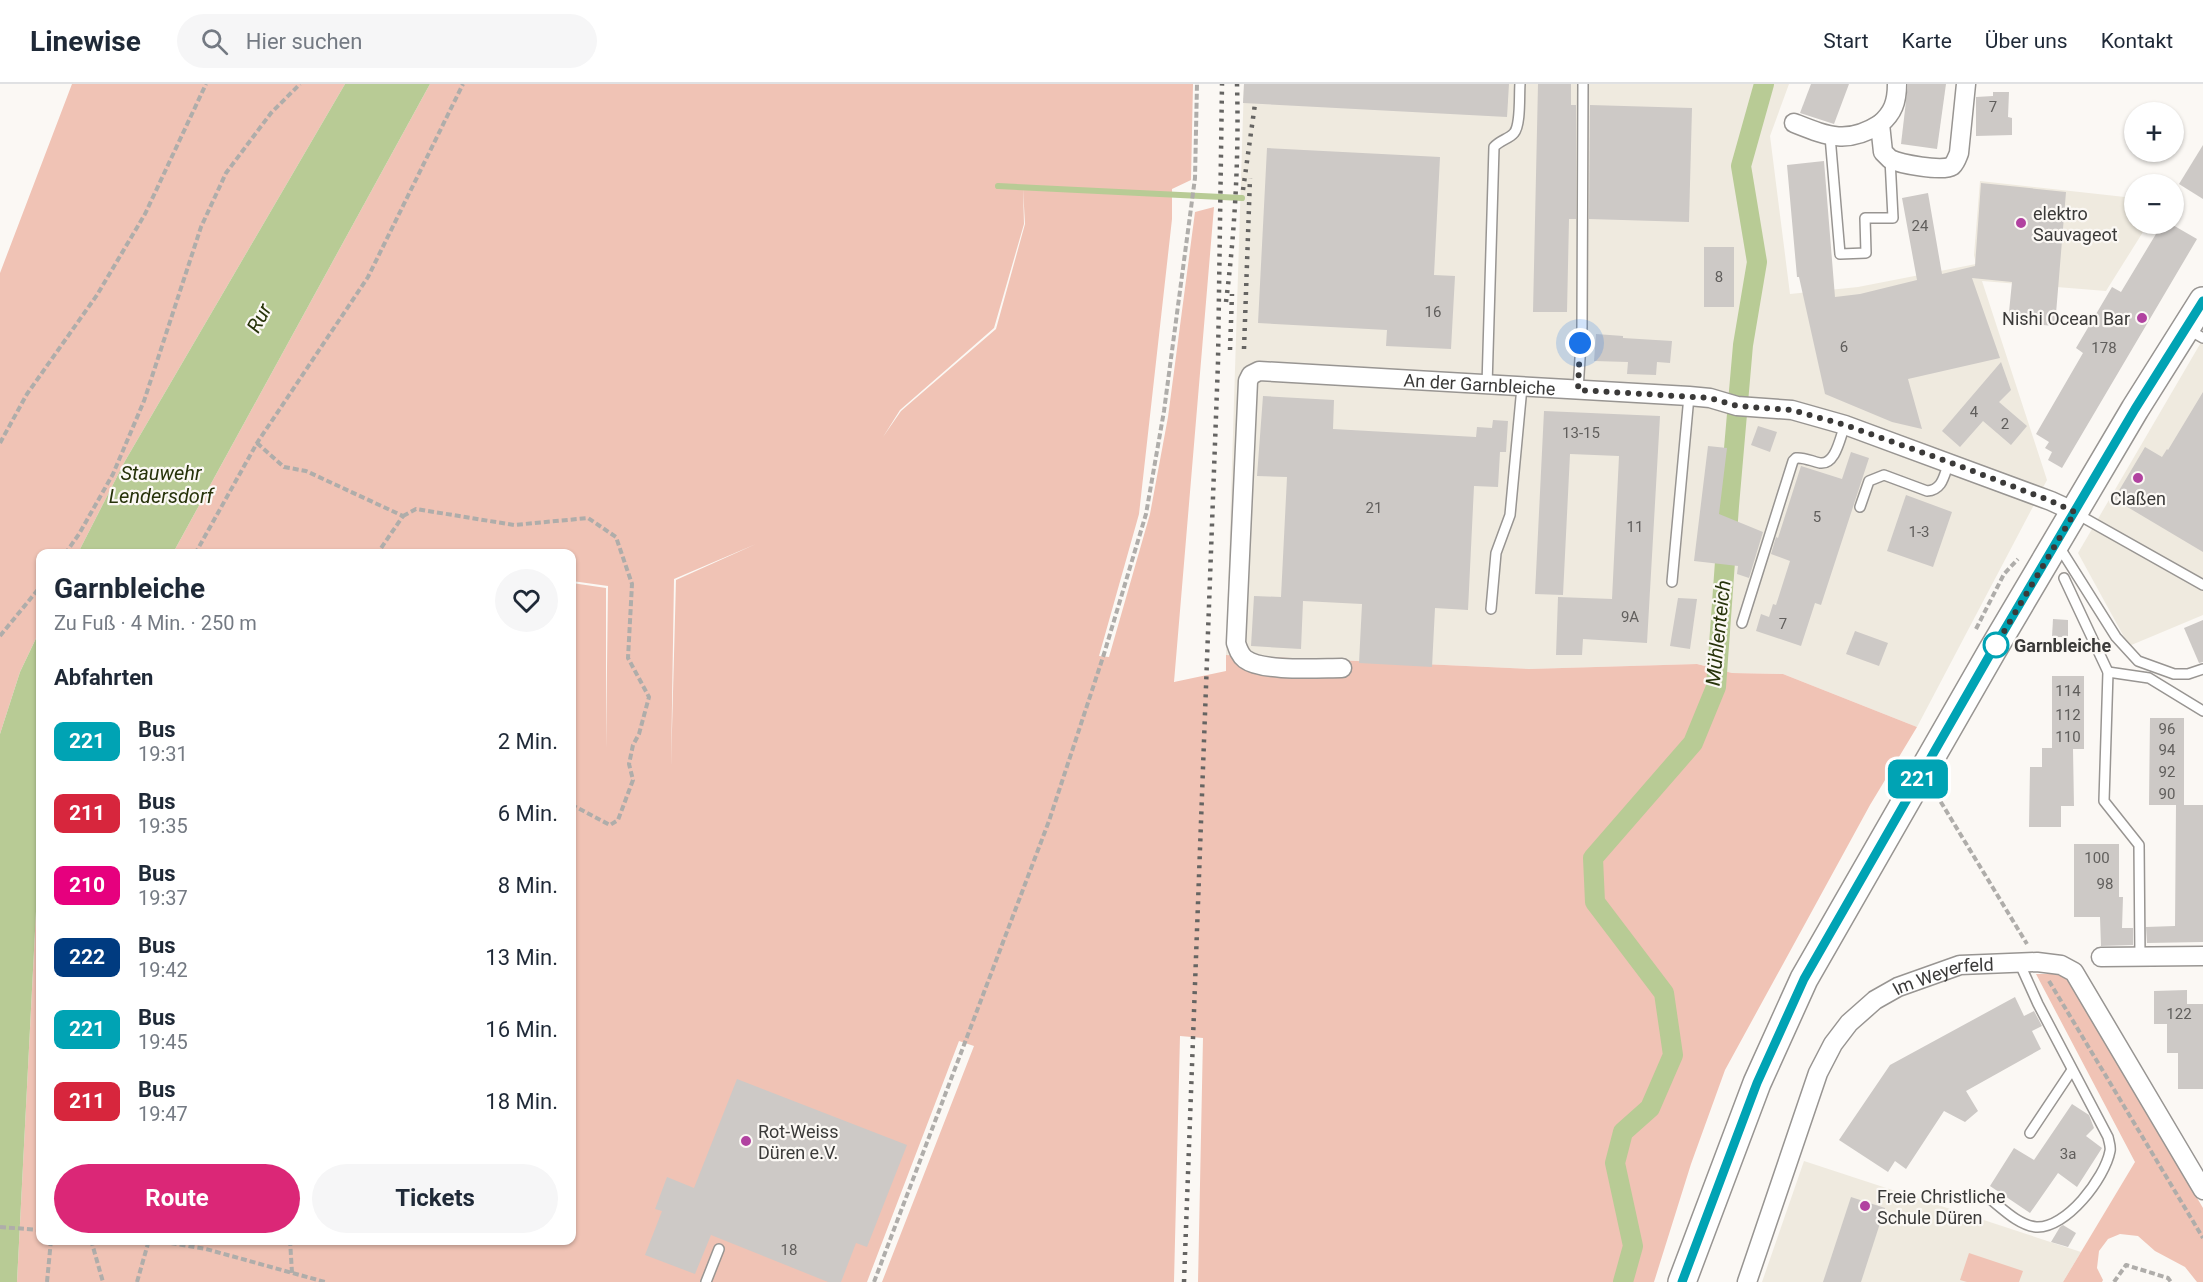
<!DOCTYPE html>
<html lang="de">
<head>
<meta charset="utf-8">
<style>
	:root { --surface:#fff; --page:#f6f6f7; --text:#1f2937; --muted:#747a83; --line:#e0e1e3; --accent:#db2777 }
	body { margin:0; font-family:Roboto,sans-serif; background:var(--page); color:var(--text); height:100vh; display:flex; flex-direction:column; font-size:22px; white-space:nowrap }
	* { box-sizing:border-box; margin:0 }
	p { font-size:20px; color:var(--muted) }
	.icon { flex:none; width:33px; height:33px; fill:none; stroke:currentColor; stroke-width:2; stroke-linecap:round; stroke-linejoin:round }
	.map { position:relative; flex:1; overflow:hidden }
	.sheet { position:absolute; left:36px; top:465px; width:540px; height:696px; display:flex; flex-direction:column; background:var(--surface); border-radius:12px; box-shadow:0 2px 4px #0004 }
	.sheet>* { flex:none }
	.badge { padding:0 12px; border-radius:9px; font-size:21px; line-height:39px }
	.buttons { position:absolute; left:2124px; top:18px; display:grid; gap:12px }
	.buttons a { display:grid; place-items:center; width:60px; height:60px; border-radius:50%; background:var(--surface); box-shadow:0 2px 4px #0004; font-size:30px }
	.you { position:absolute; width:30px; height:30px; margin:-15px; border:4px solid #fff; border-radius:50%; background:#1a73e8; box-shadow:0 0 0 9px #1a73e833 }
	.map>.badge { position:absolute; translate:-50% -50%; box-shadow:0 0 0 3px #fff }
	h2 { padding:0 18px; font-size:22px; line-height:54px }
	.round { display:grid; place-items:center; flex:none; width:63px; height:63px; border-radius:32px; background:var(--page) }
	.overview { display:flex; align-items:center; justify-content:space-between; height:102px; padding:0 18px }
	h1 { font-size:28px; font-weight:700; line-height:45px }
	.action { display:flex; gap:12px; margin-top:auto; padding:12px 18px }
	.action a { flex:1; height:69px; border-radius:36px; background:var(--accent); color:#fff; font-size:24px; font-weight:700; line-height:69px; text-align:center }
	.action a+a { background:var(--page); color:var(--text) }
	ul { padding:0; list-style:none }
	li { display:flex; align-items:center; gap:18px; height:72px; padding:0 18px }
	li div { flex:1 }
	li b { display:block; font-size:22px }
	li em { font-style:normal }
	li .badge { min-width:66px; font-weight:700; text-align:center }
	header { display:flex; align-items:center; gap:36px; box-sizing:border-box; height:84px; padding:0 30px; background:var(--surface); border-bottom:2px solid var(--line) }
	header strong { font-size:28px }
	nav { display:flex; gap:33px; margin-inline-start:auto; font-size:21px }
	.search { width:420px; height:54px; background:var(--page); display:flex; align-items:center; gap:15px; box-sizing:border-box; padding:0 21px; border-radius:33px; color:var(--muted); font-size:22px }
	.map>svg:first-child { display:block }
</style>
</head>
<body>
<header>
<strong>Linewise</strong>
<div class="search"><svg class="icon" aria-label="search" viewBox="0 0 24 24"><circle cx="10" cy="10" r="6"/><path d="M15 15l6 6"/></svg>Hier suchen</div>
<nav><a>Start</a><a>Karte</a><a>Über uns</a><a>Kontakt</a></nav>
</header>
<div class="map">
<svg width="2203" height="1198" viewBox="0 0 2203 1198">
	<rect width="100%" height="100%" fill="#fbf8f4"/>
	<g fill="#efeadf">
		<polygon points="1244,0 1789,0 1770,52 1790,210 1858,203 1976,180 1974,171 1980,97 2134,114 2134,140 2148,140 2106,207 1982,197 2047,396 1917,643 1783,590 1732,589 1697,580 1529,585 1226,571"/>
		<polygon points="2203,255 2203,531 2129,562 2078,469"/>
		<polygon points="1804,1077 2081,1168 2063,1198 1762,1198"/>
	</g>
	<g fill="#f0c3b5" fill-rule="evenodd">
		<polygon points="72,0 345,0 125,377 78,469 40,470 40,546 20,588 0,650 0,189"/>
		<path d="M430,0h763l-2,96 -19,9v30l-33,295 -40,142 10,1 41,-143 18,-97 27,-205 19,-5 -40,475 52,-11v-16l303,14 168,-5 35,9 51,1 134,53 -47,78 -145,265 -34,94 -37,118h-456l5,-244 -23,-2 -6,246h-292l92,-236 -15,-5 -92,241h-850l20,-390 3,-16v364h532v-657l34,5v161l2,-163 -36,-5v-27l-399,-1zM1023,104l2,36 -29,105 -95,82 -18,26 17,-27 94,-82 30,-104zM756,460l-80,36 -5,187 3,-188z"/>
		<polygon points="2036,890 2064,890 2203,1124 2203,1198 2197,1198 2185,1183 2155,1167 2138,1152 2120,1150 2108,1155 2099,1167 2097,1184 2103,1196 2102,1198 2063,1198 2135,1078"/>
		<polygon points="1969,1169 2023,1187 2019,1198 1967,1198 1960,1196"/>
	</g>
	<g fill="#b8cb95">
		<polygon points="345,0 430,0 173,469 78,469 125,377"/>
		<polygon points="40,546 40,792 37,808 17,1198 0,1198 0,650 20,588"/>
	</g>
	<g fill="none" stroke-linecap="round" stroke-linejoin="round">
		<polyline stroke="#b8cb95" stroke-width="6" points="998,102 1242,114"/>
		<polyline stroke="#b8cb95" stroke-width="20" points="1623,1198 1633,1162 1615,1079 1623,1048 1650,1024 1673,971 1664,909 1595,818 1593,774 1693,659 1716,603 1729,422 1743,261 1757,178 1741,82 1764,0"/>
	</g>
	<g fill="#cdc9c6">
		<polygon points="1244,0 1509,0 1507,33 1243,19"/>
		<polygon points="1538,0 1571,0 1571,21 1576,21 1576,135 1569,135 1567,228 1533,228"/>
		<polygon points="1811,0 1849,0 1834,40 1800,29"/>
		<polygon points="1908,0 1946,0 1937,65 1901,60"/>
		<polygon points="1993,8 2009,8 2008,33 2012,34 2012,51 1976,52 1976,13 1993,12"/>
		<polygon points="1590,21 1692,24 1689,138 1589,135"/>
		<polygon points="2203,61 2203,115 2179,100"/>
		<polygon points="1267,64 1440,73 1434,191 1455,192 1451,265 1386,262 1387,246 1258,239"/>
		<polygon points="1824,77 1835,213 1860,210 1917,196 1902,114 1928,109 1942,190 1975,182 1981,99 2066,108 2055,242 2008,238 2012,198 1972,194 2000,274 1908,295 1922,345 1892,338 1825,310 1799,193 1797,193 1787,81"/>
		<polygon points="2162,140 2171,140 2197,155 2062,384 2048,376 2052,368 2045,364 2049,358 2036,350 2083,269 2076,264 2112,203 2121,208"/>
		<rect x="1704" y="163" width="30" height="60"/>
		<polygon points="1596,250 1623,252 1623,254 1672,257 1670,279 1657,278 1656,291 1627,290 1628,278 1594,277"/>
		<polygon points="2001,278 2011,306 1999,318 2027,342 2011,361 1983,337 1960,363 1942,347"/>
		<polygon points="2203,308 2203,468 2114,415 2145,363 2162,373 2167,365 2168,366"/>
		<polygon points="1263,312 1334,316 1333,345 1476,353 1477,343 1492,344 1493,336 1508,337 1506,368 1500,368 1498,403 1474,402 1468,526 1435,524 1432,583 1359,579 1362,520 1303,517 1301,565 1251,562 1254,512 1281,513 1287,393 1257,392"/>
		<polygon points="1544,327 1660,332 1647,559 1583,555 1582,571 1556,571 1558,513 1612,515 1619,372 1570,370 1563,511 1535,510"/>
		<polygon points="1758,342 1777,348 1770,368 1751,361"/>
		<polygon points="1708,362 1727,364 1719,430 1763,448 1749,494 1737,490 1738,482 1694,477"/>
		<polygon points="1851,368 1869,374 1821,521 1815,519 1801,562 1756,547 1761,530 1769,533 1773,520 1776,521 1790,477 1771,470 1776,453 1778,454 1801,382 1842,395"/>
		<polygon points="1906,411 1952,428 1933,483 1887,467"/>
		<polygon points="1678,514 1697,515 1690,565 1670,562"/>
		<polygon points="2053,535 2068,536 2068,553 2052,553"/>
		<polygon points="2203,536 2203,578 2199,579 2184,544"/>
		<polygon points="1855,547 1888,559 1879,582 1846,570"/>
		<polygon points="2052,592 2084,592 2084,665 2073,665 2074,722 2061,722 2061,743 2029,743 2030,683 2042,683 2042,664 2052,664"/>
		<polygon points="2150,634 2184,634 2184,721 2203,721 2203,858 2147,859 2146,843 2175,842 2176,721 2149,721"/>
		<polygon points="2074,760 2119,760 2119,813 2123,813 2122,844 2133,844 2133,861 2101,862 2100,833 2074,833"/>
		<polygon points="2187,906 2187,920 2203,920 2203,1005 2178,1005 2178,969 2167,969 2167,940 2154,940 2154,907"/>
		<polygon points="2015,913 2024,932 2034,927 2042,942 2032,947 2041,965 1966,1007 1978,1027 1965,1038 1944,1027 1906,1085 1895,1077 1888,1088 1839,1056 1890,981"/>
		<polygon points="737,995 907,1061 867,1163 856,1159 841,1198 828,1198 711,1151 695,1190 645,1171 662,1127 655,1125 667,1093 694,1104"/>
		<polygon points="2072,1020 2089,1031 2094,1044 2086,1052 2102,1064 2077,1103 2058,1089 2030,1129 1990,1102 2014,1064 2034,1076"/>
		<polygon points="1851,1113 1885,1124 1861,1198 1823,1198"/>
		<polygon points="2063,1141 2076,1149 2068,1163 2051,1158 2060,1143"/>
	</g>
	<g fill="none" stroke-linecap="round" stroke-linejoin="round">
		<g stroke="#989592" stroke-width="12">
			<g id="lane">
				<polyline points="1830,52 1840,170 1866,169 1865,134 1893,134 1890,75"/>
				<polyline points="2189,246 2203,254"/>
				<path d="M1487,302l7,-239c6,-7 15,-8 20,-14 7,-8 5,-38 6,-49"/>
				<polyline points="1578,306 1582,243 1583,0"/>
				<path d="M1860,423l9,-26 15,-6 43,16c16,-1 17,-16 22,-29"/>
				<polyline points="2077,430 2203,501"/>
				<polyline points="2058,461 2116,553 2138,577 2174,590 2188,590 2203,585"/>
				<polyline points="2064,494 2108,588 2104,717 2139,761 2140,873"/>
				<polyline points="1672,498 1689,312"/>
				<polyline points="1491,525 1496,469 1510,431 1522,303"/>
				<path d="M1742,539l51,-162 3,-3c8,-1 15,3 24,5 16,2 20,-26 25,-38"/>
				<polyline points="2108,588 2149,594 2203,627"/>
				<polyline points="2030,1049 2072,986"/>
				<path d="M1989,1114c13,10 29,27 47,29 30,2 69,-49 74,-76 1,-4 -1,-9 -2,-14l-70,-133 -19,-42"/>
				<polyline points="706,1198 719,1165"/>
			</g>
		</g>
		<g stroke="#989592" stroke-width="21">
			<g id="street">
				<path d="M1897,0c0,18 -4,29 -17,40l3,28c1,1 6,6 7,7 10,5 53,13 62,7 4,-4 5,-8 7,-13l7,-69"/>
				<path d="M1794,39c33,13 53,22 86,1"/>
				<path id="s1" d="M1342,584c-23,0 -80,4 -97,-9 -5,-4 -7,-10 -9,-16l12,-262 3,-6 8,-4 430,25 21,2 27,8 55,4 53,15 206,76 24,11"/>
				<polyline points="2101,873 2203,872"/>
				<path id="s2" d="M1747,1198l71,-209 15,-29 16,-21 26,-23 23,-13 62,-22 77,-3 24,3 13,7 129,218"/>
			</g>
		</g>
		<g stroke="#989592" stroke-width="30">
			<polyline id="secondary" points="1682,1198 1757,999 1804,895 1992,567 2135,325 2203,217"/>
		</g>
		<g stroke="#afadaa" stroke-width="4" stroke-dasharray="6 3" stroke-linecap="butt">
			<polyline points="0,359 27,310 97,211 145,130 206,0"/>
			<polyline points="257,359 284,383 306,387 403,432 377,470"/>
			<polyline points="403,432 416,425 514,441 588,434 616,453 632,500 628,574 649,613 639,650 633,661 629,680 633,696 618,736 610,741 572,721"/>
			<polyline points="65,470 79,450 113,390 144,317 201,143 226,89 271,29 300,0"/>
			<polyline points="195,470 257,359 368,193 463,0"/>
			<polyline points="1976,545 2004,490 2018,475"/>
			<polyline points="0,552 40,503"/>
			<polyline points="1936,710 2027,860"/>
			<polyline points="2049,897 2203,1154"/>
			<polyline points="0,1143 40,1146"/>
			<polyline points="91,1156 103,1198"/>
			<polyline points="153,1156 206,1165 325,1198"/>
			<polyline points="290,1156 292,1189"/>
			<polyline points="47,1198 51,1156"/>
			<polyline points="137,1198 149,1156"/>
			<polyline points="874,1198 1049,737 1104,570 1146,430 1164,327 1195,94 1197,0"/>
			<polyline points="2114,1198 2126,1181 2168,1194 2171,1198"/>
		</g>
		<use href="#lane" stroke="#fff" stroke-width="9"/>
		<use href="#street" stroke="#fff" stroke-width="18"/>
		<use href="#secondary" stroke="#fff" stroke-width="27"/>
		<g stroke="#656462" stroke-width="4.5" stroke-dasharray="3 6" stroke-linecap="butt">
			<polyline points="1243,106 1255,20"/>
			<path d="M1226,218c9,-72 13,-145 11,-218"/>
			<polyline points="1244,265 1250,94"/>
			<polyline points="1230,266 1232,210"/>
			<polyline points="1184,1198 1218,278 1222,0"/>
		</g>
	</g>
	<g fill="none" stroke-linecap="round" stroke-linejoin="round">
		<g stroke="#fff" stroke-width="14">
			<polyline id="line" points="1682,1198 1757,999 1804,895 1992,567 2135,325 2203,217"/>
		</g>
		<use href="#line" stroke="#00a3b4" stroke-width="9"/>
		<polyline stroke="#3b3a39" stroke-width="6" stroke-dasharray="0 10.8" points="1580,259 1578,306 1710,314 1737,322 1792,326 1845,341 1949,378 2051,417 2075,428 1996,561"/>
	</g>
	<g fill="#b142a0" stroke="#fbf8f4" stroke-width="2">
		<circle cx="2021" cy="139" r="6"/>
		<circle cx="2142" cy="234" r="6"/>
		<circle cx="2138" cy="394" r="6"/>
		<circle cx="746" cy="1057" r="6"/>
		<circle cx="1865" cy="1122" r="6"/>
	</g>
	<circle fill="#fff" stroke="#00a3b4" stroke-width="3" cx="1996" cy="561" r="12"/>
	<g text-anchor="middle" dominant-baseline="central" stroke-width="4.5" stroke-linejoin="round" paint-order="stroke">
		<g font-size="15" fill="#605e5c">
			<text x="1993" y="23">7</text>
			<text x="1920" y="142">24</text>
			<text x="1719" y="193">8</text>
			<text x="1433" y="228">16</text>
			<text x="1844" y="263">6</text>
			<text x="2104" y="264">178</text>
			<text x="1974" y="328">4</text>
			<text x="2005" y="340">2</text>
			<text x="1581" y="349">13-15</text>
			<text x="1374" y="424">21</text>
			<text x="1817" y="433">5</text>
			<text x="1635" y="443">11</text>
			<text x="1919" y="448">1-3</text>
			<text x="1630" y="533">9A</text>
			<text x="1783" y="540">7</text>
			<text x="2068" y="607">114</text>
			<text x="2068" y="631">112</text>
			<text x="2167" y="645">96</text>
			<text x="2068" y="653">110</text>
			<text x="2167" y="666">94</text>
			<text x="2167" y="688">92</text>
			<text x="2167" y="710">90</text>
			<text x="2097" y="774">100</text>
			<text x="2105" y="800">98</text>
			<text x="2179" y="930">122</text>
			<text x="2068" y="1070">3a</text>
			<text x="789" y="1166">18</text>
		</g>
		<g font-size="18" fill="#3b3a39" stroke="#fbf8f4" text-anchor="start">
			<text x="2033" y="129">elektro<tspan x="2033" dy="21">Sauvageot</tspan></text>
			<text x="2130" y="234" text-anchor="end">Nishi Ocean Bar</text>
			<text x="2138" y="414" text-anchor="middle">Claßen</text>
			<text x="758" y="1047">Rot-Weiss<tspan x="758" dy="21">Düren e.V.</tspan></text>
			<text x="1877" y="1112">Freie Christliche<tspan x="1877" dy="21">Schule Düren</tspan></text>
		</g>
		<g font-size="18" fill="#3b3a39" stroke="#fbf8f4">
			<text stroke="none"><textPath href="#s1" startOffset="616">An der Garnbleiche</textPath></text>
			<text stroke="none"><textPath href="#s2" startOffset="388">Im Weyerfeld</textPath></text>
		</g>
		<g font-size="18" font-weight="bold" fill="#3b3a39" stroke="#fbf8f4" text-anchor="start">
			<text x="2014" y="561">Garnbleiche</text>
		</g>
		<g font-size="20" font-style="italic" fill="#27330a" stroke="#fbf8f4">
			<text transform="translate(259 234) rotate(-62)">Rur</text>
			<text x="161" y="389">Stauwehr<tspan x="161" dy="23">Lendersdorf</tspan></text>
			<text transform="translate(1718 549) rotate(-84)">Mühlenteich</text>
		</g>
	</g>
</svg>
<div class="buttons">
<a>+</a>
<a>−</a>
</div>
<div class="you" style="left:1580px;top:259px"></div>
<b class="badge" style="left:1918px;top:695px;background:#00a3b4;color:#fff">221</b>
<section class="sheet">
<div class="overview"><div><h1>Garnbleiche</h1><p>Zu Fuß · 4 Min. · 250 m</p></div><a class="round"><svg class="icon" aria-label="heart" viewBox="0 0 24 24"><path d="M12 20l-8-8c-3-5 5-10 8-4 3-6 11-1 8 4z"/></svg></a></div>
<h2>Abfahrten</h2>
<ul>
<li><span class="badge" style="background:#00a3b4;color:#fff">221</span><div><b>Bus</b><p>19:31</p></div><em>2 Min.</em></li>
<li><span class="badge" style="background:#d7263d;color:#fff">211</span><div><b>Bus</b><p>19:35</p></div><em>6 Min.</em></li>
<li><span class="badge" style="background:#e6007e;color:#fff">210</span><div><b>Bus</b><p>19:37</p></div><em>8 Min.</em></li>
<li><span class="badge" style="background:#003b80;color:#fff">222</span><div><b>Bus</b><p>19:42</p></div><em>13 Min.</em></li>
<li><span class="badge" style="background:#00a3b4;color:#fff">221</span><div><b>Bus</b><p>19:45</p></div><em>16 Min.</em></li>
<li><span class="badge" style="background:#d7263d;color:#fff">211</span><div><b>Bus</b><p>19:47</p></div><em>18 Min.</em></li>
</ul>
<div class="action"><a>Route</a><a>Tickets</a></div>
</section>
</div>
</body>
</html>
